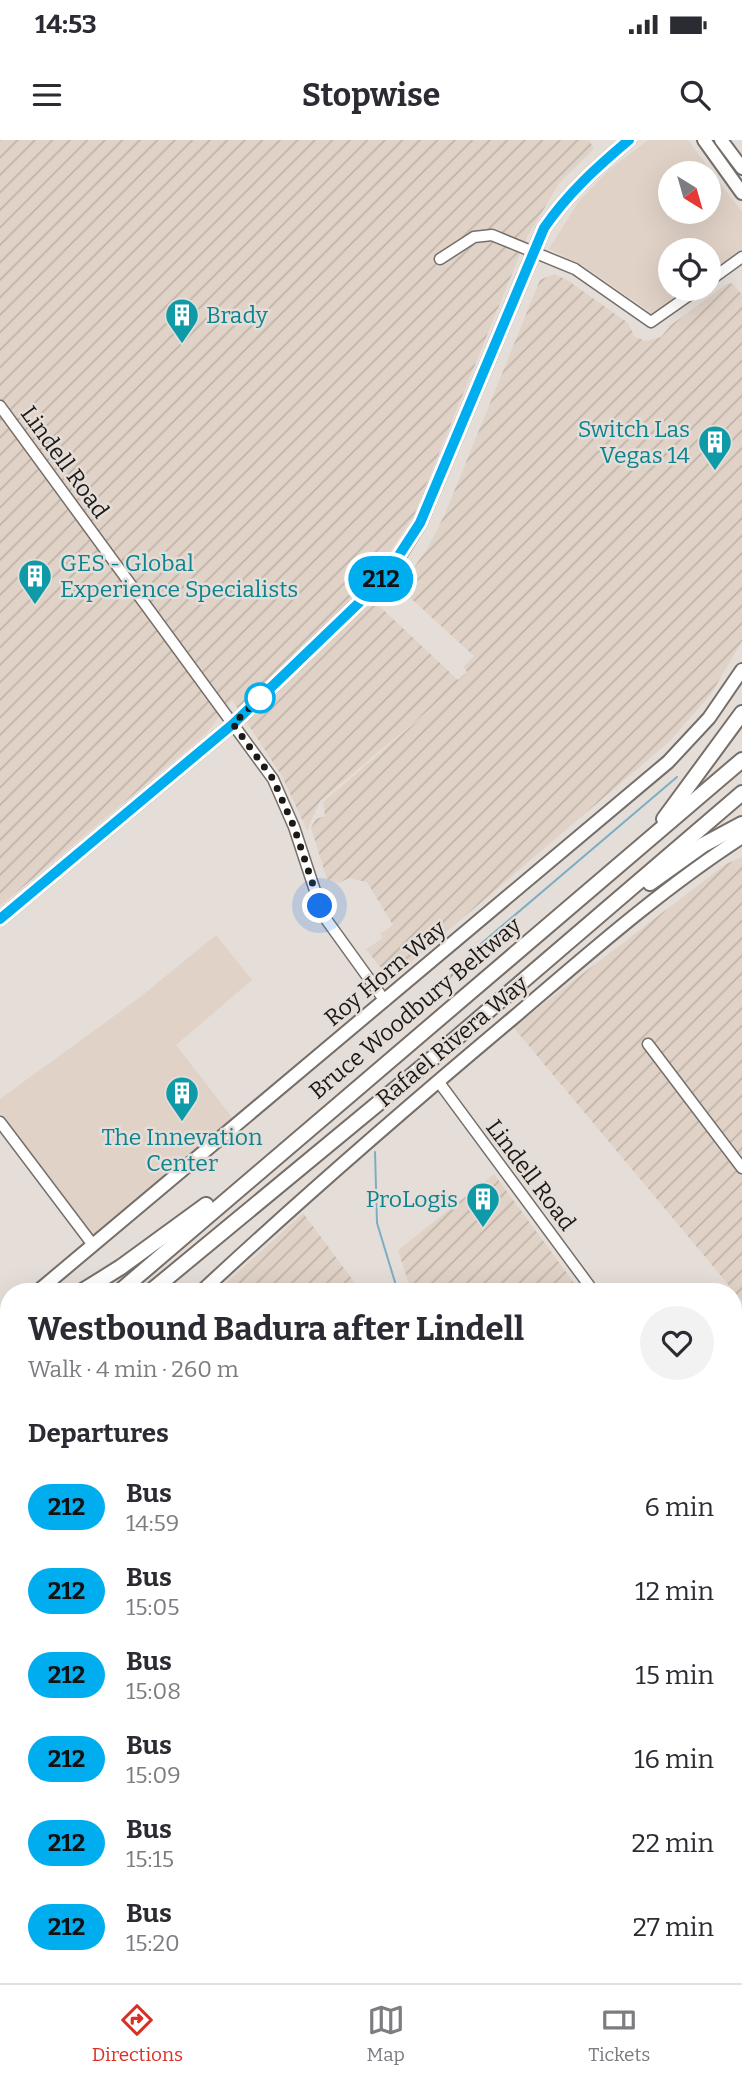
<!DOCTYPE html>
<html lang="en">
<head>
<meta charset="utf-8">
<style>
	:root { --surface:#fff; --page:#f2f2f3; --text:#2b2b33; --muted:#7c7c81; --line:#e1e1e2; --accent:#d93025 }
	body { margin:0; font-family:Bitter,serif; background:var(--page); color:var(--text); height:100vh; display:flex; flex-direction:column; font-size:26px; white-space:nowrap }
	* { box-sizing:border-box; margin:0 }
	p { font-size:23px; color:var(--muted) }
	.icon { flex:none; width:38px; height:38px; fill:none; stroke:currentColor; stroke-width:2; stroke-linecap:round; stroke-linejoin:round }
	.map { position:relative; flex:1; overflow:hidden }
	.sheet { position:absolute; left:0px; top:1143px; width:742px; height:702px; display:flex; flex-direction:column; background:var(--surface); border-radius:28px 28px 0 0; box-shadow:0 7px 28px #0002 }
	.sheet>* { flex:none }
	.badge { padding:0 14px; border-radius:23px; font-size:24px; line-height:46px }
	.needle { width:46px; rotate:143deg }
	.controls { position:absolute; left:658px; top:21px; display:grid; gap:14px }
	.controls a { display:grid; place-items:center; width:63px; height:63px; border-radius:50%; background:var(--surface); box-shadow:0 7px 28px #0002; font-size:35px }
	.you { position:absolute; width:35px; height:35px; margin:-18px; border:5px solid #fff; border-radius:50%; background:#1a73e8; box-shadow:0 0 0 10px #1a73e833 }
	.map>.badge { position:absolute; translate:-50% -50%; box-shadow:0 0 0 4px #fff }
	h2 { padding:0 28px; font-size:26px; line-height:63px }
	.round { display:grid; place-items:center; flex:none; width:74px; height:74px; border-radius:37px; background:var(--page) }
	.summary { display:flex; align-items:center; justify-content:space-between; height:119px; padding:0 28px }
	h1 { font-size:33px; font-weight:700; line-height:52px }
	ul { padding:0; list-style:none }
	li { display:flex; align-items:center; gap:21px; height:84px; padding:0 28px }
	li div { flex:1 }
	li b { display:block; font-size:26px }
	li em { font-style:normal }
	li .badge { min-width:77px; font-weight:700; text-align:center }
	.status { display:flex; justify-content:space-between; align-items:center; height:49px; padding:0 35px; background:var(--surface); direction:ltr }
	.status svg { height:19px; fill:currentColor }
	header { display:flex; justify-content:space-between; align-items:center; height:91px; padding:0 28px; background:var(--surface); font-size:32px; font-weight:700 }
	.menu { display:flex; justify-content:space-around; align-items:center; height:98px; border-top:2px solid var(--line); background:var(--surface); font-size:19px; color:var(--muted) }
	.menu a { display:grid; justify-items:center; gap:4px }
	.menu .active { color:var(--accent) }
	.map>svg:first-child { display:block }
</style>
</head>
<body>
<div class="status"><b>14:53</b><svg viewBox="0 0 49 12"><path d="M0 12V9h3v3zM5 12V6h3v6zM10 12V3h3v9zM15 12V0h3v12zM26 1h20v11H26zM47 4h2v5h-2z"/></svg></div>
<header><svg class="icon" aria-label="menu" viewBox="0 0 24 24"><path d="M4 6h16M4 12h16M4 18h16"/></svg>Stopwise<svg class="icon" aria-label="search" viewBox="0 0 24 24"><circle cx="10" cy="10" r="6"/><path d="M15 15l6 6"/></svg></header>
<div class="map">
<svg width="742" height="1843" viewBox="0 0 742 1843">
	<defs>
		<pattern id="industrial-furrows" width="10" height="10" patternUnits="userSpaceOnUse" patternTransform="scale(1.75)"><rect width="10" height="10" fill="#e0d2c7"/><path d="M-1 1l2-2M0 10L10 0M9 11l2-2" fill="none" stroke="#c0b4aa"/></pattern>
		<pattern id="sand-dots" width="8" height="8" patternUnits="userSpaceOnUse" patternTransform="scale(1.75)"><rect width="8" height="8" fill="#e0d6b1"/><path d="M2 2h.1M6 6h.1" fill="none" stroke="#c0b798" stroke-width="1.8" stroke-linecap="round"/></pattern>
	</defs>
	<rect width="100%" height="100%" fill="#e5ded8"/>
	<g fill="#e0d2c7" fill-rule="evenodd">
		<path d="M648,0h40l54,72v37l-33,24v-23h-39v39h18l-35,25 -71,-49 -33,-16 30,-48 31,-32zM670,33h39v39h-39z"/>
		<polygon points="216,795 252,840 176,905 238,985 93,1105 0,973 0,959 139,858"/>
		<polygon points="38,1836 143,1836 148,1843 29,1843"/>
	</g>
	<g fill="url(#industrial-furrows)">
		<polygon points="0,0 589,0 594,9 560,42 527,97 414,375 387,417 360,448 458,540 467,532 463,527 474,516 405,453 405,440 427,409 445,374 540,140 554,134 567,140 628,183 634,196 645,201 661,197 671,185 728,143 733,144 742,155 742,501 711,554 670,601 403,829 380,827 366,809 383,798 380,794 393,785 367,742 349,738 339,743 327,739 311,688 316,679 325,676 323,662 460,544 320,661 307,690 282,636 232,560 206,594 0,766"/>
		<polygon points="742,717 742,1161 513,887 726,724"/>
		<polygon points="494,1034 580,1151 411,1151 398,1110"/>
		<polygon points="303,1073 361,1151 217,1151"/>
		<polygon points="9,1479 9,1564 2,1570 0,1498"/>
		<polygon points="286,1836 724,1836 725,1843 291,1843"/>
	</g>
	<g fill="url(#sand-dots)">
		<polygon points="742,1233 742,1331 733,1320 733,1241"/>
		<polygon points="733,1429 742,1440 742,1589 733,1574"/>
	</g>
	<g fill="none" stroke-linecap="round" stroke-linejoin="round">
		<g stroke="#7dadc2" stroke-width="2">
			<polyline points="437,851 482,803 677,637"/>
			<polyline points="375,1012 377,1083 398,1152"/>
			<polyline points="733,1797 738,1843"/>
		</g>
		<g stroke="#756e69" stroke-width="13">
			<g id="minor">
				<polyline points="440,119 474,97 492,95 575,129 651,182 698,149"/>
				<polyline points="709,141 742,117"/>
				<polyline points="0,266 273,639 294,687 323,775 385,861"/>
				<polyline points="648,904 742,1028"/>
				<polyline points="438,941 594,1152"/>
				<polyline points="0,982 93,1105"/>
				<polyline points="733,1333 742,1344"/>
				<polyline points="0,1584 9,1577"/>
				<polyline points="637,1843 646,1836"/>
			</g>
		</g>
		<g stroke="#756e69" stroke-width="16">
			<g id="major">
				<polyline points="704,0 742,53"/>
				<polyline points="721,0 742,28"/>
				<path d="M0,779l233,-195 131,-126 28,-31 28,-44 124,-295c24,-35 53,-61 85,-88"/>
				<polyline points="37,1152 668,622 709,578 742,530"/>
				<path d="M201,1152c102,-95 206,-185 312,-274 74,-63 147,-128 229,-181"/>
				<polyline points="0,1182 9,1175"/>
				<polyline points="733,1229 742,1222"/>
				<polyline points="0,1434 9,1422"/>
				<polyline points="0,1598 9,1609"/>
				<polyline points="0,1628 9,1640"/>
				<polyline points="158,1836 163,1843"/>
				<polyline points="180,1836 186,1843"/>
				<polyline points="6,1838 9,1823"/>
				<polyline points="0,1843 21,1836"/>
			</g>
		</g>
		<g stroke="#756e69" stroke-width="18">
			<g id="highway">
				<polyline points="664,679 742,573"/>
				<polyline points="650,743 703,705 742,684"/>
				<polyline points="81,1152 121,1127 206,1065"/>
				<polyline points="119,1152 742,620"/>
				<polyline points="150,1152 433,918 742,653"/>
				<polyline points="0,1194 9,1190"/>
				<polyline points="0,1256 9,1248"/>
				<polyline points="0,1284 9,1276"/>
			</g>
		</g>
		<use href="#minor" stroke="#fff" stroke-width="10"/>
		<use href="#major" stroke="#fff" stroke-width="12"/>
		<use href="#highway" stroke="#fff" stroke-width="14"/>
	</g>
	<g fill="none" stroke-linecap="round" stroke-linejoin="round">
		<g stroke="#fff" stroke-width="16">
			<path id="line" d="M0,779l233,-195 131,-126 28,-32 28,-43 124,-295c24,-35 53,-61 85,-88"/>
		</g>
		<use href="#line" stroke="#00adef" stroke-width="10"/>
		<polyline stroke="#1c1917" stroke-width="7" stroke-dasharray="0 12.6" points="260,558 268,550 233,584 273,639 294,687 320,766"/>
	</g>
	<defs>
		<g id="building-pin" transform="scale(1.75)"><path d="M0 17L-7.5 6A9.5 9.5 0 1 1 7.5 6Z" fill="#0f9aa8" stroke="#e5ded8"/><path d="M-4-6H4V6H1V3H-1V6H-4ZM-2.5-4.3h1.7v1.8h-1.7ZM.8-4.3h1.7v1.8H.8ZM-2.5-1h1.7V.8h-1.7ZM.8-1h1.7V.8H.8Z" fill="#fff"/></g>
	</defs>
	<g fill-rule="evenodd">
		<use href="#building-pin" x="182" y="175"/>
		<use href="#building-pin" x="715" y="302"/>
		<use href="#building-pin" x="35" y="436"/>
		<use href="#building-pin" x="182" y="953"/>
		<use href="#building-pin" x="483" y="1059"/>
	</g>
	<circle fill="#fff" stroke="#00adef" stroke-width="3.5" cx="260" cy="558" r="14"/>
	<g text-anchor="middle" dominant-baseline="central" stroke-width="5" stroke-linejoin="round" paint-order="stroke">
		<g font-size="23" fill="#0d838f" stroke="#e5ded8" text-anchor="start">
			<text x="206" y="175">Brady</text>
			<text x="690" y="289" text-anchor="end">Switch Las<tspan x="690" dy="26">Vegas 14</tspan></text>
			<text x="60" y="423">GES - Global<tspan x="60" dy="26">Experience Specialists</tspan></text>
			<text x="182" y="997" text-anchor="middle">The Innevation<tspan x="182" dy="26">Center</tspan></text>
			<text x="458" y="1059" text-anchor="end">ProLogis</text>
		</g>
		<g font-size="23" fill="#1c1917" stroke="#e5ded8">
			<text transform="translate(65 322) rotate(54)">Lindell Road</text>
			<text transform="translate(385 833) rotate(-40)">Roy Horn Way</text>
			<text transform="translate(415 868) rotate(-40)">Bruce Woodbury Beltway</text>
			<text transform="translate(452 901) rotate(-40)">Rafael Rivera Way</text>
			<text transform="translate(531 1035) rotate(53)">Lindell Road</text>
		</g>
	</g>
</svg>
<div class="controls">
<a><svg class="needle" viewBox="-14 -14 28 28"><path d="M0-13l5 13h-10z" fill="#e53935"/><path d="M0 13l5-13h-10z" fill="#7c7c81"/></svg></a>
<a><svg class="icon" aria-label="locate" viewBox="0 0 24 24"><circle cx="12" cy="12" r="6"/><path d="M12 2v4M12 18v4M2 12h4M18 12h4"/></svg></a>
</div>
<div class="you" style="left:320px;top:766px"></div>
<b class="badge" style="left:381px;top:439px;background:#00adef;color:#111">212</b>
<section class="sheet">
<div class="summary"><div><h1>Westbound Badura after Lindell</h1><p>Walk · 4 min · 260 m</p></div><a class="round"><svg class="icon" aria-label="heart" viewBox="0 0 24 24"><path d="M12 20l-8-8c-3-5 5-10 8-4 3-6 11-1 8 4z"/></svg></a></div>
<h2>Departures</h2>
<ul>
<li><span class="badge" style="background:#00adef;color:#111">212</span><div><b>Bus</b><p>14:59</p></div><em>6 min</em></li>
<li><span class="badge" style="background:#00adef;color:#111">212</span><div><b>Bus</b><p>15:05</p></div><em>12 min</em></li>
<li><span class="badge" style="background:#00adef;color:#111">212</span><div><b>Bus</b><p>15:08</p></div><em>15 min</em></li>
<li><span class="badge" style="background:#00adef;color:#111">212</span><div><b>Bus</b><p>15:09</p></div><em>16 min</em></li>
<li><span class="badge" style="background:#00adef;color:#111">212</span><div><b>Bus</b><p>15:15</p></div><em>22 min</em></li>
<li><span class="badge" style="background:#00adef;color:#111">212</span><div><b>Bus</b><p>15:20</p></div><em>27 min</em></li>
</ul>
</section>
</div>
<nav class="menu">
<a class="active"><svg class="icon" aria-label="directions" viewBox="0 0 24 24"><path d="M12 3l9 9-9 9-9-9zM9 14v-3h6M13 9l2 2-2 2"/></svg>Directions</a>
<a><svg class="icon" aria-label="map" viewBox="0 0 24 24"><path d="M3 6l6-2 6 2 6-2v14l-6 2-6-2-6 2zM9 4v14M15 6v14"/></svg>Map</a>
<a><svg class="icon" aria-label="tickets" viewBox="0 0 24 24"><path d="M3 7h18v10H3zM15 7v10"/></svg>Tickets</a>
</nav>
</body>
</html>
